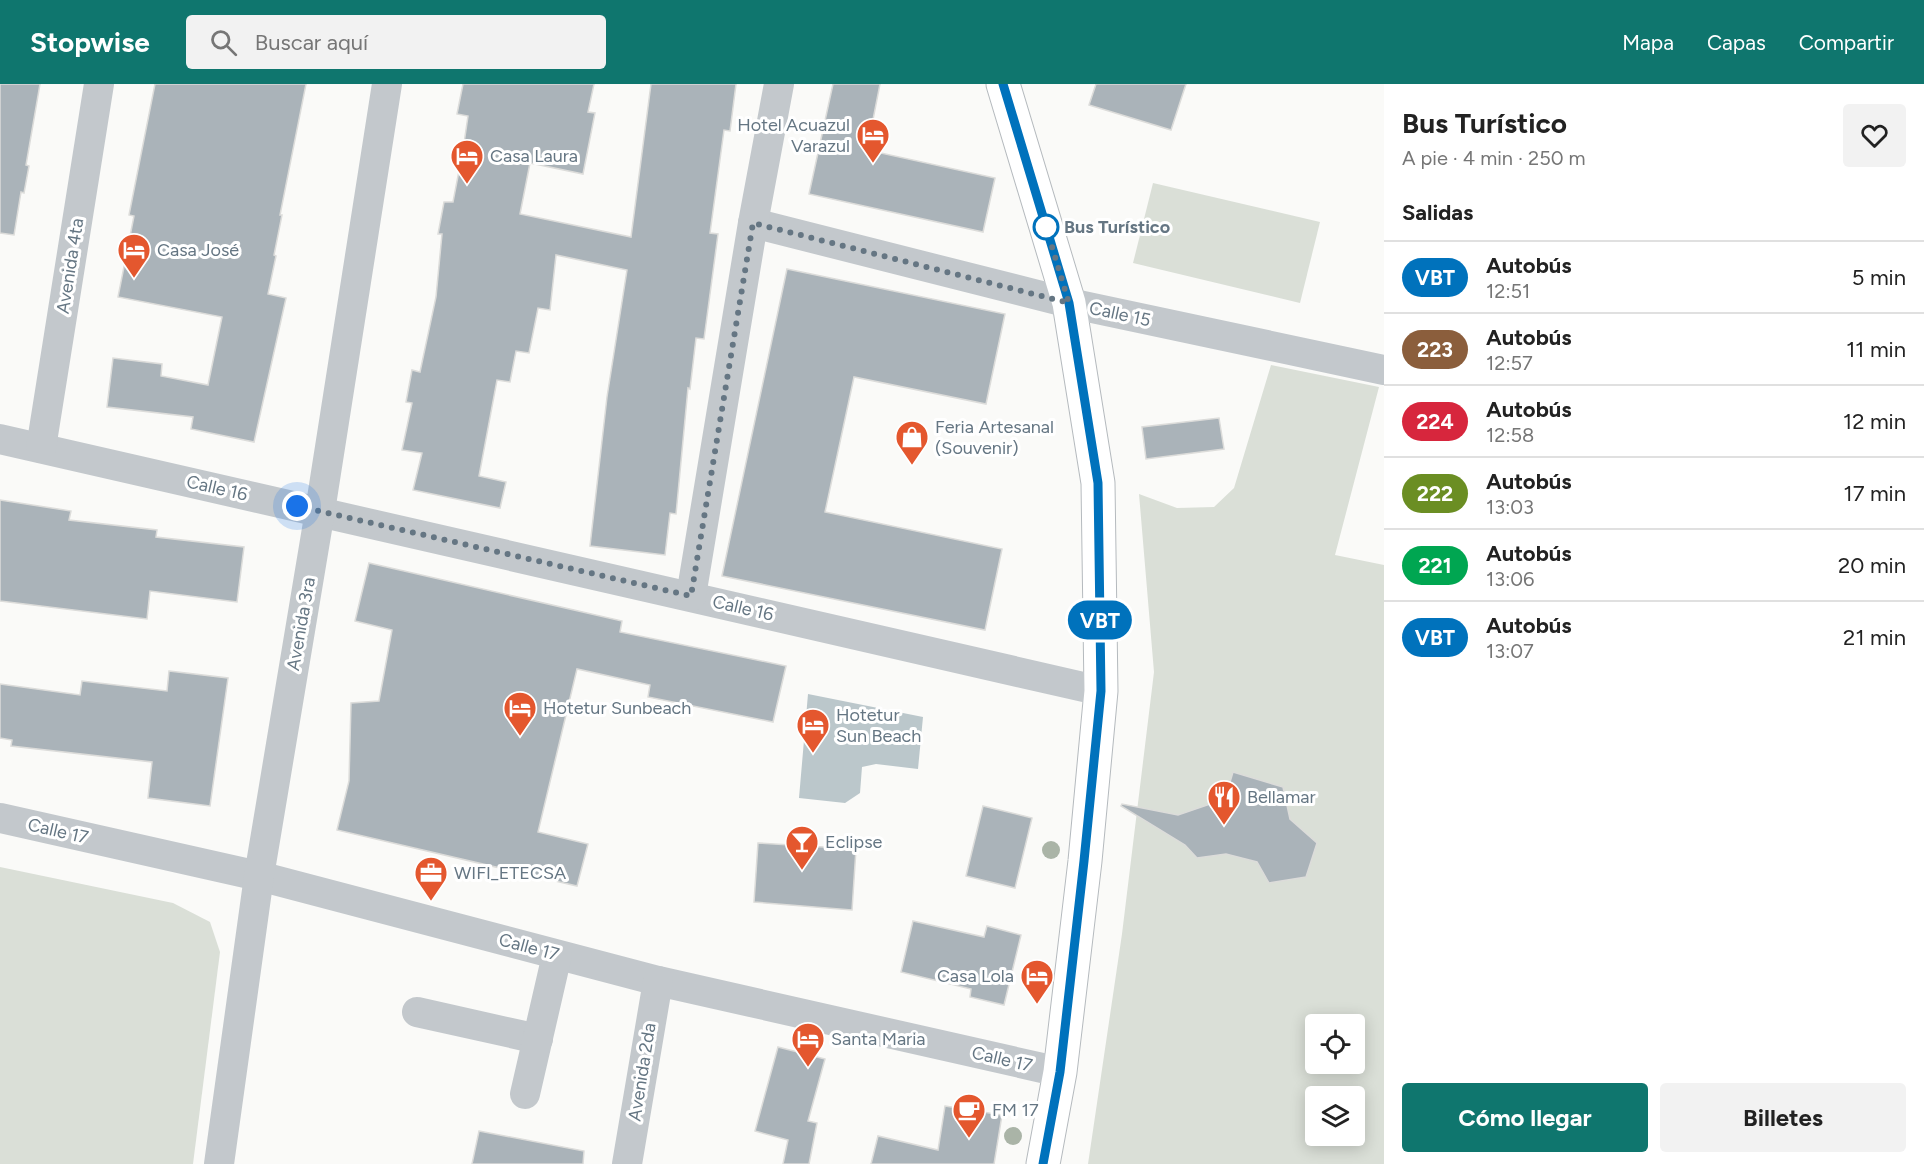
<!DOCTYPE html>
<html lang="es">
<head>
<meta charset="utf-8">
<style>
	:root { --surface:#fff; --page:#f2f2f2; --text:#222; --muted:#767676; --line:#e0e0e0; --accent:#0f766e }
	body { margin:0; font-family:Figtree,sans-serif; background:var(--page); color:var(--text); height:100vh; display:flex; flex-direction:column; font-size:22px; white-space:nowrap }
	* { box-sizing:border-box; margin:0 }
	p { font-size:20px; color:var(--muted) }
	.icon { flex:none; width:33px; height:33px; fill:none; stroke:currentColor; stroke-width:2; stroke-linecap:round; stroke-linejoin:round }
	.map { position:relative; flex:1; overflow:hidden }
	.panel { display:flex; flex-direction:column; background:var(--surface); width:540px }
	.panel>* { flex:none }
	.badge { padding:0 12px; border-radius:20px; font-size:21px; line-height:39px }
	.buttons { position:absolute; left:1305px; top:930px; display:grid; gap:12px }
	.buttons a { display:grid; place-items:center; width:60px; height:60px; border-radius:6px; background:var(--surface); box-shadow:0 3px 15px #0003; font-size:30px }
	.you { position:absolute; width:30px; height:30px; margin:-15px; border:4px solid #fff; border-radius:50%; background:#1a73e8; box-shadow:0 0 0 9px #1a73e833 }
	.map>.badge { position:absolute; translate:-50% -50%; box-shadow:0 0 0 3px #fff }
	h2 { padding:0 18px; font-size:22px; line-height:54px }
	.round { display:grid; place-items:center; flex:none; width:63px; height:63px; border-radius:6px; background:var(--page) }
	.overview { display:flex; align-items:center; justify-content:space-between; height:102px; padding:0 18px }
	h1 { font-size:28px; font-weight:700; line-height:45px }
	.action { display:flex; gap:12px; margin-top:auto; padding:12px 18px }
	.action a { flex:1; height:69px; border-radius:6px; background:var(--accent); color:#fff; font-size:24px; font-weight:700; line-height:69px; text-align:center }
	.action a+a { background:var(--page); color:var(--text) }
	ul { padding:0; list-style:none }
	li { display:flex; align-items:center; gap:18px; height:72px; padding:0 18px; border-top:2px solid var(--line) }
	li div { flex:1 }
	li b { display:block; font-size:22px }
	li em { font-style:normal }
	li .badge { min-width:66px; font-weight:700; text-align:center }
	header { display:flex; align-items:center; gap:36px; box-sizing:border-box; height:84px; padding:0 30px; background:var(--accent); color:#fff }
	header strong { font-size:28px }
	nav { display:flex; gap:33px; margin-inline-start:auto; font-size:21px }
	.search { width:420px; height:54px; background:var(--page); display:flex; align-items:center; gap:15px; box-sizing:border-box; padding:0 21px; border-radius:6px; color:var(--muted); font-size:22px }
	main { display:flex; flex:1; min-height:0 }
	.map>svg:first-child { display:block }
</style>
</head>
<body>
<header>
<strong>Stopwise</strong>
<div class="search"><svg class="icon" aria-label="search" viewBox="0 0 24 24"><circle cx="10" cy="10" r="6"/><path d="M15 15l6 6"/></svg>Buscar aquí</div>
<nav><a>Mapa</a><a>Capas</a><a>Compartir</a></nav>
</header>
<main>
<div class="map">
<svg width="1384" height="1080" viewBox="0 0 1384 1080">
	<rect width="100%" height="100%" fill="#fafaf8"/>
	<g fill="#dadfd7" fill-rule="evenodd">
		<polygon points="1153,99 1320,138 1300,219 1133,179"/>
		<path d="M1271,281l108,22 -44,168 49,10v599h-296l34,-230 32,-262 -15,-178 38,14 37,-1 20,-19zM1316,940h38v40h-38zM1316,1012h38v40h-38z"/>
		<polygon points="0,783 173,819 210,838 220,868 193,1080 0,1080"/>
	</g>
	<polygon fill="#bbc7cb" points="808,610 923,633 918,685 876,680 862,683 860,709 845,719 799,714"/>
	<g fill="#aab3b9" stroke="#dcdcda" stroke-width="1.5">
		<polygon points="0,0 40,0 26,81 29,82 24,109 21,108 14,151 0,149"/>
		<polygon points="155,0 306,0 280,131 282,131 274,171 276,172 268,210 286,214 254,358 191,345 193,333 107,323 113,274 162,280 161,292 208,301 222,233 118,213 134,132 129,131"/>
		<polygon points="463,0 594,0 588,28 595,29 583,90 530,79 520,130 631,153 651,0 736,0 730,47 724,46 710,149 718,150 704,255 696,254 690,305 688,304 676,430 670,429 665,471 590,462 607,313 627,186 556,171 550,226 538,224 529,269 516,267 510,298 497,296 479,392 506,398 500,424 413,406 422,369 402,366 412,319 406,318 412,286 420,288 436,213 442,150 438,150 444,118 453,118 463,66 468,32 457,30"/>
		<polygon points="833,0 880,0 867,66 995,94 983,148 809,110"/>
		<polygon points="1096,0 1186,0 1171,46 1089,21"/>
		<polygon points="787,185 1005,230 986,320 854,293 825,428 1002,465 985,546 722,492"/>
		<polygon points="1219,334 1224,365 1146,375 1142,343"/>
		<polygon points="0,416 71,427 69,436 157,446 156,453 244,463 237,518 150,507 147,535 0,517"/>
		<polygon points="369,479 622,537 620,548 786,582 773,638 648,613 650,601 577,585 538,748 588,760 577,802 337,746 349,697 351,619 379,617 392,546 355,537"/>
		<polygon points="169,587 228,594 210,722 148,714 152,678 11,662 12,656 0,654 0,600 80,611 82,597 167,607"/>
		<polygon points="1233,688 1283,703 1290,735 1317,759 1306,793 1269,799 1257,778 1226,770 1197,774 1185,761 1121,722 1122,720 1178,731 1225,715"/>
		<polygon points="983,722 1032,734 1015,804 966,792"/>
		<polygon points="758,759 856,765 852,826 754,818"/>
		<polygon points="913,837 984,853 987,842 1021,851 1004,921 970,913 971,905 901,888"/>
		<polygon points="778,963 825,975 808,1037 817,1039 809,1080 783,1080 788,1056 755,1047"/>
		<polygon points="945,1022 1002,1031 994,1080 871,1080 878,1052 938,1066"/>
		<polygon points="479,1047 584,1067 583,1080 472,1080"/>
	</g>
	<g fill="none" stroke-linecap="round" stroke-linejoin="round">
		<g stroke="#b5babe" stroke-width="35">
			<polyline id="major" points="1003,0 1069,219 1098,399 1101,607 1085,777 1060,988 1043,1080"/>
		</g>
		<g stroke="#c3c8cc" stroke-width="30">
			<polyline points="753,139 1069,219 1384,286"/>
			<polyline points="0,355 1101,607"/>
			<polyline points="41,364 99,0"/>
			<polyline points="691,512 753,139 779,0"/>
			<polyline points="0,734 259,792 658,897 1060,988"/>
			<polyline points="417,928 538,955"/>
			<polyline points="525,1010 557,871"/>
			<polyline points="219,1080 259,792 320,427 387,0"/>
			<polyline points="627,1080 658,897"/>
		</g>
		<use href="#major" stroke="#fff" stroke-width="33"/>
	</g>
	<g fill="#aab4a7">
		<circle cx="1051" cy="766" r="9"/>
		<circle cx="1013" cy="1052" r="9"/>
	</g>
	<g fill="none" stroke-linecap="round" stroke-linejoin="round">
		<g stroke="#fff" stroke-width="14">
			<polyline id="line" points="1003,0 1069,219 1098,399 1101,607 1084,777 1060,988 1043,1080"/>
		</g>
		<use href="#line" stroke="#0072bc" stroke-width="9"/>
		<polyline stroke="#657683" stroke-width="6" stroke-dasharray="0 10.8" points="297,422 691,512 753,139 1069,219 1046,143"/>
	</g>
	<defs>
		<g id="hotel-pin" transform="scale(1.725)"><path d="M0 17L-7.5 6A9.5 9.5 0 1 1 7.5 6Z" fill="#e4572e" stroke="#fff"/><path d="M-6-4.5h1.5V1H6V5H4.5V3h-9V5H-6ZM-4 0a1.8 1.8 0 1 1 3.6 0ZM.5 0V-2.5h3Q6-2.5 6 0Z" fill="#fff"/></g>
		<g id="shop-pin" transform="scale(1.725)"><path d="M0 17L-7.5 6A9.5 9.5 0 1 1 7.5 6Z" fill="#e4572e" stroke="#fff"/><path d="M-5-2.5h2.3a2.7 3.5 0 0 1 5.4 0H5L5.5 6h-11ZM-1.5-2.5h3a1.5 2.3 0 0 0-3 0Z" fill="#fff"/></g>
		<g id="restaurant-pin" transform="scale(1.725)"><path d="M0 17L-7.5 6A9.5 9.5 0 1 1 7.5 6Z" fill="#e4572e" stroke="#fff"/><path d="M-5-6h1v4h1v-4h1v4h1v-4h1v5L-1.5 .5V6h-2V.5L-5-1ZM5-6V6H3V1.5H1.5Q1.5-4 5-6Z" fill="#fff"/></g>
		<g id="bar-pin" transform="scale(1.725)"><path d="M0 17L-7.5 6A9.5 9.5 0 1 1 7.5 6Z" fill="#e4572e" stroke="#fff"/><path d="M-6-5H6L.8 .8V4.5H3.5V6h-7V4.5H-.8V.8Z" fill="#fff"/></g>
		<g id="office-pin" transform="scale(1.725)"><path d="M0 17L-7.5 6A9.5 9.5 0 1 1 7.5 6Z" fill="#e4572e" stroke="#fff"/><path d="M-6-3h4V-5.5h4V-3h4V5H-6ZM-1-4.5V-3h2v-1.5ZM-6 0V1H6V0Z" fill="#fff"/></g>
		<g id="cafe-pin" transform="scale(1.725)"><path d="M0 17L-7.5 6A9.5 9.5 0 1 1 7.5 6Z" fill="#e4572e" stroke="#fff"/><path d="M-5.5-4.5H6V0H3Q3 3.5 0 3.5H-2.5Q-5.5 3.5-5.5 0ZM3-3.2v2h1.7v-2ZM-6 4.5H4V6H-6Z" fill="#fff"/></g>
	</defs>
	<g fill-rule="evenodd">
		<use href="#hotel-pin" x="873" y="51"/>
		<use href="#hotel-pin" x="467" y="72"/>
		<use href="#hotel-pin" x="134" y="166"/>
		<use href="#shop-pin" x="912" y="353"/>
		<use href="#hotel-pin" x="520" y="624"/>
		<use href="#hotel-pin" x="813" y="641"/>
		<use href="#restaurant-pin" x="1224" y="713"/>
		<use href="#bar-pin" x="802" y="758"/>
		<use href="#office-pin" x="431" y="789"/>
		<use href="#hotel-pin" x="1037" y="892"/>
		<use href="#hotel-pin" x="808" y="955"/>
		<use href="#cafe-pin" x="969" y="1026"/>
	</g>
	<circle fill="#fff" stroke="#0072bc" stroke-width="3" cx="1046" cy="143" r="12"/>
	<g text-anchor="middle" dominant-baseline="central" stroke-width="6" stroke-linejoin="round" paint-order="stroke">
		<g font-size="18" fill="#657683" stroke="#fff" text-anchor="start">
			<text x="850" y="41" text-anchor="end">Hotel Acuazul<tspan x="850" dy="21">Varazul</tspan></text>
			<text x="490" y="72">Casa Laura</text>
			<text x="157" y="166">Casa José</text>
			<text x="935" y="343">Feria Artesanal<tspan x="935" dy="21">(Souvenir)</tspan></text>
			<text x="543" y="624">Hotetur Sunbeach</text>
			<text x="836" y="631">Hotetur<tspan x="836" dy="21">Sun Beach</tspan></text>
			<text x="1247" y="713">Bellamar</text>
			<text x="825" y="758">Eclipse</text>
			<text x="454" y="789">WIFI_ETECSA</text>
			<text x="1014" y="892" text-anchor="end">Casa Lola</text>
			<text x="831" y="955">Santa Maria</text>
			<text x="992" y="1026">FM 17</text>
		</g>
		<g font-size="18" font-weight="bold" fill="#657683" stroke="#fff" text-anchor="start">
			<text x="1064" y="143">Bus Turístico</text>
		</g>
		<g font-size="18" fill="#657683" stroke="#fff">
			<text transform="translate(70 182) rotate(-81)">Avenida 4ta</text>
			<text transform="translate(1120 230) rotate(12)">Calle 15</text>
			<text transform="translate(217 404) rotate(13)">Calle 16</text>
			<text transform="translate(743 524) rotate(13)">Calle 16</text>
			<text transform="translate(301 540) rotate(-80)">Avenida 3ra</text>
			<text transform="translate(58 747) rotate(13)">Calle 17</text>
			<text transform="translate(529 863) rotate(15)">Calle 17</text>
			<text transform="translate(1002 975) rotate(13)">Calle 17</text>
			<text transform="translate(642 988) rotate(-81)">Avenida 2da</text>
		</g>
	</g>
</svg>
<div class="buttons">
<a><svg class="icon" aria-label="locate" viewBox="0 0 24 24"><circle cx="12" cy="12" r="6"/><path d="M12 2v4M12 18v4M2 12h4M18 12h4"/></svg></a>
<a><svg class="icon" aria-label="layers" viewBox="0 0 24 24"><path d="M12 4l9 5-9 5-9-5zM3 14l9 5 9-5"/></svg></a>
</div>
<div class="you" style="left:297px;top:422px"></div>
<b class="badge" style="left:1100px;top:536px;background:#0072bc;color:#fff">VBT</b>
</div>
<section class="panel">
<div class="overview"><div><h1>Bus Turístico</h1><p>A pie · 4 min · 250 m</p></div><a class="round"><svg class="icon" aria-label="heart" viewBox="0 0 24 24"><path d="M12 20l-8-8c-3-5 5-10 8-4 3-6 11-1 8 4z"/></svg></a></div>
<h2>Salidas</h2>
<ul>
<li><span class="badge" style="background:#0072bc;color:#fff">VBT</span><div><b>Autobús</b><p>12:51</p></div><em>5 min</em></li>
<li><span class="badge" style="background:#8b5e3c;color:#fff">223</span><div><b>Autobús</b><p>12:57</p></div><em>11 min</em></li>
<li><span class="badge" style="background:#d7263d;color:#fff">224</span><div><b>Autobús</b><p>12:58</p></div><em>12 min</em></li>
<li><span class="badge" style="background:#6b8e23;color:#fff">222</span><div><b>Autobús</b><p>13:03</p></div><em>17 min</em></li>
<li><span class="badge" style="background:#00a651;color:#fff">221</span><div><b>Autobús</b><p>13:06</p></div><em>20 min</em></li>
<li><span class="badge" style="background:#0072bc;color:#fff">VBT</span><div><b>Autobús</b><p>13:07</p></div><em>21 min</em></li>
</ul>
<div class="action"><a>Cómo llegar</a><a>Billetes</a></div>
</section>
</main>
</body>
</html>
